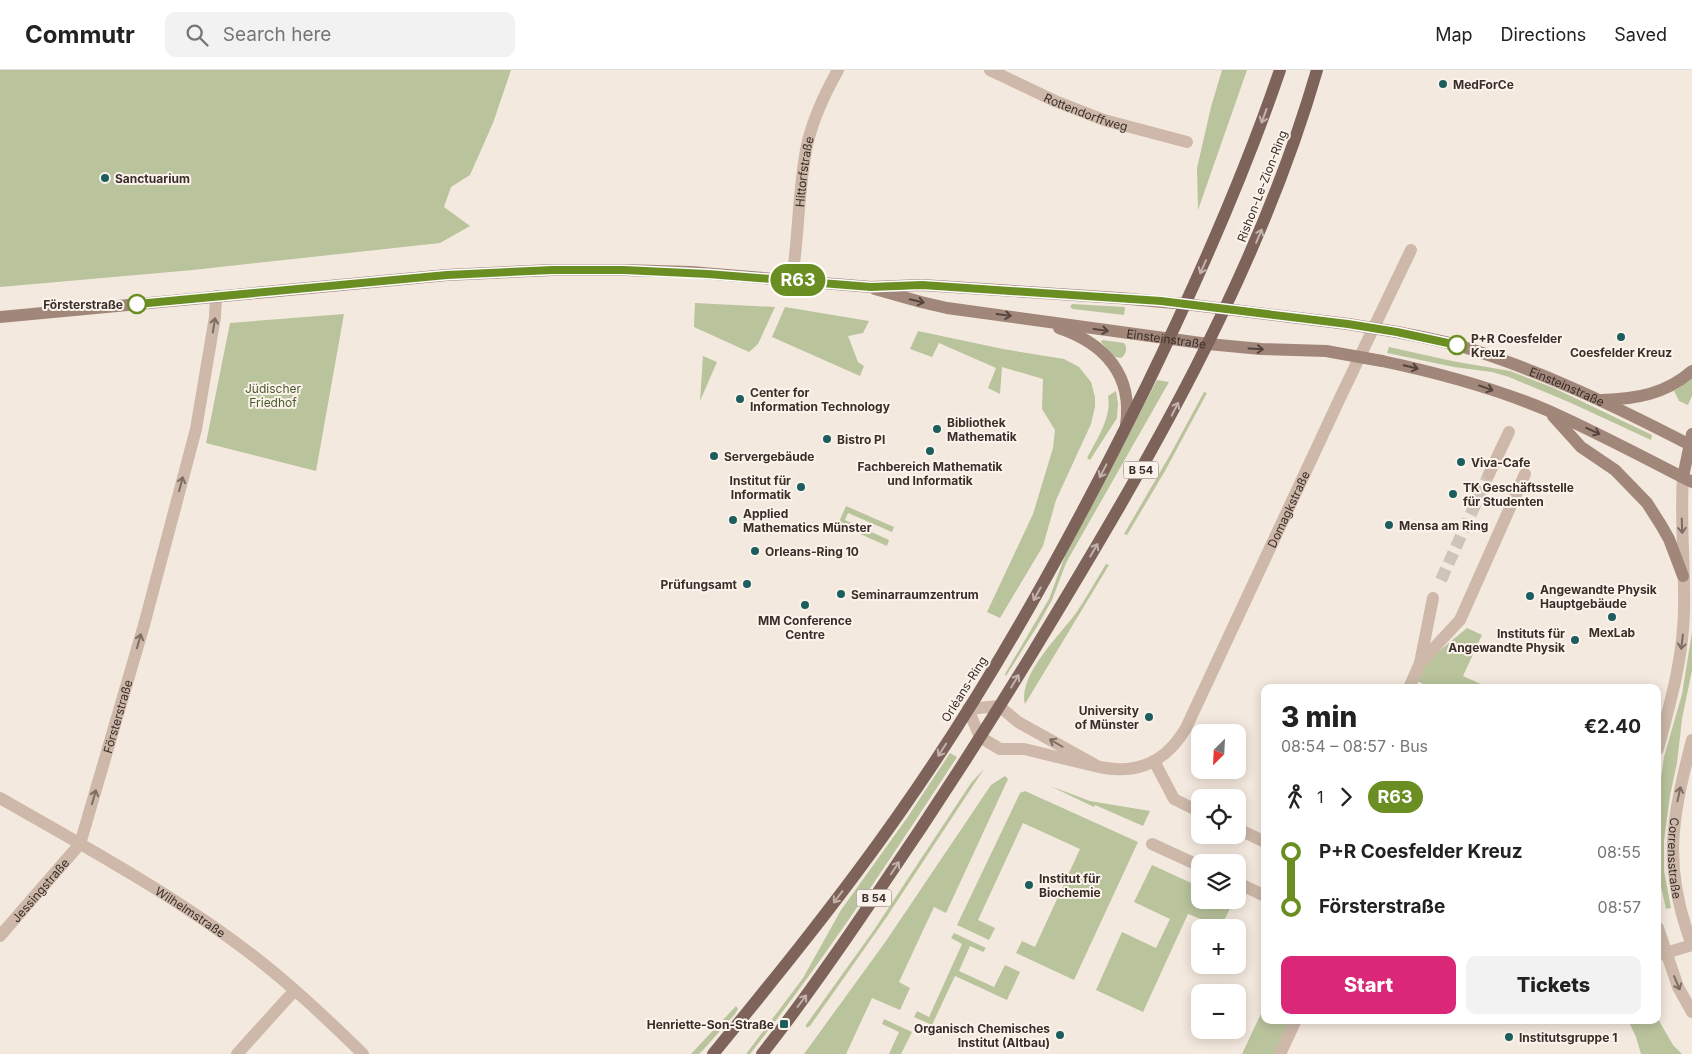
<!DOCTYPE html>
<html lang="en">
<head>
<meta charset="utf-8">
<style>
	:root { --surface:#fff; --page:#f2f2f2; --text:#222; --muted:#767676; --line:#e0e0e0; --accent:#db2777 }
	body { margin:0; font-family:Inter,sans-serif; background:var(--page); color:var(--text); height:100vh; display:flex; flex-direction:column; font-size:19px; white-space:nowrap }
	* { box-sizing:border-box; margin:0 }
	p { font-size:16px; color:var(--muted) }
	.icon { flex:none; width:28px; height:28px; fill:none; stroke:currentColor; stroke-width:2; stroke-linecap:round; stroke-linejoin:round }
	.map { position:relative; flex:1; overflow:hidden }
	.drawer { position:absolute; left:1261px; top:614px; width:400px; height:340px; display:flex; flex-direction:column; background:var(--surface); border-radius:10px; box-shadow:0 2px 12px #0003 }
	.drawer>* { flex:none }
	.badge { padding:0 10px; border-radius:16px; font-size:18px; line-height:32px }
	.needle { width:32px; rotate:204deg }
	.buttons { position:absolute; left:1191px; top:654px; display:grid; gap:10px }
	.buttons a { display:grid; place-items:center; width:55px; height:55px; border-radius:10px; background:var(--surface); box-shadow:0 2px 12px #0003; font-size:25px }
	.map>.badge { position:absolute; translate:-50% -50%; box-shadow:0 0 0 2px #fff }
	.legs { display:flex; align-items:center; gap:8px; height:55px; padding:0 20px; font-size:16px }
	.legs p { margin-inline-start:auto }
	.headline { display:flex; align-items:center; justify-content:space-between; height:85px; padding:0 20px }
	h1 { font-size:28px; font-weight:800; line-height:38px }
	.action { display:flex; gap:10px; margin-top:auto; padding:10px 20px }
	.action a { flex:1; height:58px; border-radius:10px; background:var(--accent); color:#fff; font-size:20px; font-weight:800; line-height:58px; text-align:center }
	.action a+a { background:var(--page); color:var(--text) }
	ul { padding:0 20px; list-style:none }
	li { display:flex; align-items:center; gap:18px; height:55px; font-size:19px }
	li i { display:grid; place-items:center; width:8px; height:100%; margin:0 6px; background:currentColor }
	li i::after { content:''; width:12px; height:12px; margin:-6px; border:4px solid; border-radius:50%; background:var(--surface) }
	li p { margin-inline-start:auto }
	li:first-child i { background:linear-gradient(#0000 50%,currentColor 0) }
	li:last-child i { background:linear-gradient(currentColor 50%,#0000 0) }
	header { display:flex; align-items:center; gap:30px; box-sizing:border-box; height:70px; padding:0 25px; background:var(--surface); border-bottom:1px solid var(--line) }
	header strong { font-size:24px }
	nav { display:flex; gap:28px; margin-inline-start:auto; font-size:18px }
	.search { width:350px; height:45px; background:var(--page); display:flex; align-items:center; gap:12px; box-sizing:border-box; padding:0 18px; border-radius:10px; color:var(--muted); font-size:19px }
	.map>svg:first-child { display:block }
</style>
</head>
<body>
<header>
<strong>Commutr</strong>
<div class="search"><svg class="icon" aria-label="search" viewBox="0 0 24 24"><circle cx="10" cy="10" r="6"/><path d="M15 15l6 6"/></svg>Search here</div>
<nav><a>Map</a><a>Directions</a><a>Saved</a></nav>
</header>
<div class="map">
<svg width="1692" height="984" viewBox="0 0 1692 984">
	<rect width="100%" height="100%" fill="#f4e9de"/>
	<g fill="#b9c49d">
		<polygon points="0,0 511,0 493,53 470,105 451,117 444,137 470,156 440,173 193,200 0,217"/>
		<polygon points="1222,0 1247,0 1198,140 1197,98 1211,37"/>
		<polygon points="695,233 775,237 758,274 749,282 694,257"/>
		<polygon points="1072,234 1125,237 1124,245 1073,239 1070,237"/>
		<polygon points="785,237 869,251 863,263 848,266 858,292 864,296 860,306 772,267"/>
		<polygon points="344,244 316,401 206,373 230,253"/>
		<polygon points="918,261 1003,279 1064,289 1079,297 1091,312 1095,327 1095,337 1091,354 1056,430 1043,476 1000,548 987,542 1033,444 1053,378 1055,360 1042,339 1043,309 1002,297 1000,324 988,318 996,298 939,273 932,287 910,279"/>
		<path d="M1102,270l22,3c4,4 2,12 -3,15l-6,-1 -14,-15z"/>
		<polygon points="1389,277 1452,291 1510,301 1554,318 1652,365 1651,370 1571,333 1509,307 1492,302 1454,297 1387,283"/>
		<polygon points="703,286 717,292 700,331"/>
		<polygon points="1692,309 1692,326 1688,335 1679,331 1674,321"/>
		<polygon points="1157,310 1169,312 1075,477 1066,493 1052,530 1038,555 1006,606 1005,604 1049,529 1065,486"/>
		<path d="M1116,321l2,13 -1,14 -27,42 -3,-2c10,-19 25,-41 21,-62z"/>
		<polygon points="1204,322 1207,323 1165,401 1127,465 1124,464 1170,385"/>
		<polygon points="846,436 894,457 892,462 848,443 845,450 889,470 887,476 838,454"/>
		<path d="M1106,494l3,1 -84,139c-7,-29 35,-69 51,-91 11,-16 20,-33 30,-49z"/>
		<polygon points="1467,558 1482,565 1463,606 1483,615 1482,617 1430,617 1415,610 1421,596"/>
		<polygon points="1692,562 1692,600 1682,649 1677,693 1670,726 1664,770 1664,801 1671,838 1666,839 1660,811 1658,785 1661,708 1664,687 1682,624"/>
		<path d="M950,683l7,4c-66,101 -132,202 -207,297h-4l57,-76 38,-68 66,-92z"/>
		<polygon points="984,699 886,848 810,956 806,958 806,955 874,860 971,713"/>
		<polygon points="1005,706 1008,709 946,843 934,837 899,912 910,918 900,940 872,928 846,984 804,984 886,871 991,715"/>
		<polygon points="1050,716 1090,731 1150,741 1143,756 1095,735 1094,737"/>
		<polygon points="1025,721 1138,772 1074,910 1016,883 1022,871 1035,877 1080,779 1023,753 978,850 995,858 989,870 957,855 1020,723"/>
		<polygon points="1152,795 1200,817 1200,830 1228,830 1233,832 1221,857 1188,844 1143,942 1096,920 1122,862 1156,878 1170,849 1134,832"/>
		<polygon points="954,863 986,878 983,882 970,876 959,901 994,917 1005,895 1020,902 1007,930 955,906 932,955 914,947 917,941 929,947 962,874 951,868"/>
		<polygon points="1265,935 1265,950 1290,950 1274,984 1242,984"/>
		<polygon points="736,936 738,939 735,944 703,980 699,984 691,984"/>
		<polygon points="884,949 912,962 901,984 889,984 899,962 882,954"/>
		<polygon points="1658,949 1673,975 1682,984 1641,984 1636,967 1628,950 1658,950"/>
	</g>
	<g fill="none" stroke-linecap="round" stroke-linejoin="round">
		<polyline stroke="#cfc4ba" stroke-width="12" stroke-dasharray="12 6" stroke-linecap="butt" points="1441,510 1489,404"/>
		<g stroke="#cdb8a9" stroke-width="12">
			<path id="s1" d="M990,0l65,31 49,19 83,22"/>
			<path id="s2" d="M792,209c7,-44 6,-90 15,-134 6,-26 18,-52 31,-75"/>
			<polyline points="1489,404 1509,362"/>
			<polyline points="1420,593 1460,550 1525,404"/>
			<polyline points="1409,618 1420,593 1433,528"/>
			<path id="s3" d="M1692,670c-20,78 -30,126 0,205"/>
			<path d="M1658,679c12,-45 25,-90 26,-138 1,-45 -4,-89 -1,-134"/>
			<polyline points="1154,691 1174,729 1200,742"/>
			<path id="s4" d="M1099,697l-81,-45 -19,-16 -31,3 12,28 20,12h24l75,18c39,8 67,-5 87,-39l154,-330 71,-148"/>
			<path id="s5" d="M0,728c82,47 167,93 243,150 43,32 82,69 120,106"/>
			<polyline points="1238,759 1265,772"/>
			<polyline points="1152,774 1200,796"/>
			<polyline points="1238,813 1265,826"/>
			<polyline points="1658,858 1678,917 1692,942"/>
			<path id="s6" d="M0,866l80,-92 64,-219 52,-196 19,-112 1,-21"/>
			<polyline points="1659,885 1692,875"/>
			<polyline points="237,984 294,921"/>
			<polyline points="1280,984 1296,950"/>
		</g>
		<g stroke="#a1867a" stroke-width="12">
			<path id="s7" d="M875,219l46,13 26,6 261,36 53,5 65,2"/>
			<polyline points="0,247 447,205 552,200 624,200 691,202 871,217 922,215 1119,228 1185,234 1348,254"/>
			<path d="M1059,258c47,16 74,48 67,97"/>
			<path id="s8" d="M1397,262c20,4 40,8 60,13 81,24 160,62 235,101"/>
			<path d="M1382,291c57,12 113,27 167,50 49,22 96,47 143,71"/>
			<path d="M1602,330c34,-1 64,-6 90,-29"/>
			<polyline points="1553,346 1581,377 1615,400 1647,433 1661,455 1669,469 1683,506"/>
			<polyline points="1683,407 1692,364"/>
		</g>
		<g stroke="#7d635a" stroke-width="12">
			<path d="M713,984c64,-78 128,-157 186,-240 95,-135 174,-280 247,-427 50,-103 97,-208 134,-317"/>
			<path d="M762,984c41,-52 79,-107 116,-162 54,-79 105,-158 155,-240 112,-185 223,-372 284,-582"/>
		</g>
		<g stroke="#a1867a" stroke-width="12">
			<polyline points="1348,254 1397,262"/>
			<polyline points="1326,281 1382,291"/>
		</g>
	</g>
	<defs><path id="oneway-shaft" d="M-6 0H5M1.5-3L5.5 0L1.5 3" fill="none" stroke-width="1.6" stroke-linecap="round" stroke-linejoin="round" transform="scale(1.25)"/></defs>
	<g stroke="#c2b2aa">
		<use href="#oneway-shaft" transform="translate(1264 46) rotate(110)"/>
		<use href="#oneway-shaft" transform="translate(1259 166) rotate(-67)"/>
		<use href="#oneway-shaft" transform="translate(1203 197) rotate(114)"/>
		<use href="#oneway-shaft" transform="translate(1175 339) rotate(-63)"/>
		<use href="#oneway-shaft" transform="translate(1103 401) rotate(118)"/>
		<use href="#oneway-shaft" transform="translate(1094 480) rotate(-60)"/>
		<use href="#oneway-shaft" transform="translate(1037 524) rotate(119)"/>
		<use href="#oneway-shaft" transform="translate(1015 611) rotate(-59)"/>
		<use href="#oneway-shaft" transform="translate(942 680) rotate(123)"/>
		<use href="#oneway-shaft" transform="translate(895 798) rotate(-56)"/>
		<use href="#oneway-shaft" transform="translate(838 827) rotate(127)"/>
		<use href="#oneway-shaft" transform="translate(802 931) rotate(-53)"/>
	</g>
	<g stroke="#54443d">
		<use href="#oneway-shaft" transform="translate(917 231) rotate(14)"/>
		<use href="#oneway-shaft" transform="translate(1004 245) rotate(8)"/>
		<use href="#oneway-shaft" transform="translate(1101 260) rotate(8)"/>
		<use href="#oneway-shaft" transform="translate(1256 279) rotate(3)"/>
		<use href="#oneway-shaft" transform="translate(1411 297) rotate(13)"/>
		<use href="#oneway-shaft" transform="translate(1486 318) rotate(20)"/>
		<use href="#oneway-shaft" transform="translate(1593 361) rotate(25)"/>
	</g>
	<g stroke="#7c6c63">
		<use href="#oneway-shaft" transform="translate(214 255) rotate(-81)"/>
		<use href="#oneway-shaft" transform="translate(181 414) rotate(-75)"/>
		<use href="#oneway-shaft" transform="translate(1682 456) rotate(88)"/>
		<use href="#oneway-shaft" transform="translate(139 571) rotate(-74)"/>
		<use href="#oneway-shaft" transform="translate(1682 572) rotate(97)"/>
		<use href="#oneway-shaft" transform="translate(1056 673) rotate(-150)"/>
		<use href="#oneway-shaft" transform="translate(1679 724) rotate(-78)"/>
		<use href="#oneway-shaft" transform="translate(94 727) rotate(-74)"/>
		<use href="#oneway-shaft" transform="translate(1677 913) rotate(67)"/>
	</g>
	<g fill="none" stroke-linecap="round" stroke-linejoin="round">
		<g stroke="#fff" stroke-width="11">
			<polyline id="line-1" points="137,234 447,205 552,200 624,200 708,204 871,217 922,215 1161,231 1348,254 1397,262 1457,275"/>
		</g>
		<use href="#line-1" stroke="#6b8e23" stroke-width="8"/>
	</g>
	<g fill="#1c5d5e" stroke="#fbf3eb" stroke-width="2">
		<circle cx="1443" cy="14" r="5"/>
		<circle cx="105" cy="108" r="5"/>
		<circle cx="1621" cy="267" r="5"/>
		<circle cx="740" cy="329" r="5"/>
		<circle cx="937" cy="359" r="5"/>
		<circle cx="827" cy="369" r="5"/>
		<circle cx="930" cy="381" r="5"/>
		<circle cx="714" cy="386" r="5"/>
		<circle cx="1461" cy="392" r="5"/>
		<circle cx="801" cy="417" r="5"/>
		<circle cx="1453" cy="424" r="5"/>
		<circle cx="733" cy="450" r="5"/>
		<circle cx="1389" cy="455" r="5"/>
		<circle cx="755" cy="481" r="5"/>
		<circle cx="747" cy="514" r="5"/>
		<circle cx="841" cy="524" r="5"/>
		<circle cx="1530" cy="526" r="5"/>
		<circle cx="805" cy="535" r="5"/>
		<circle cx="1612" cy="547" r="5"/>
		<circle cx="1575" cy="570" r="5"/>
		<circle cx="1149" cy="647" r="5"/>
		<circle cx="1029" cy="815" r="5"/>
		<rect x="779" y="949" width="10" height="10" rx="2.5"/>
		<circle cx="1060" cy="965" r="5"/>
		<circle cx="1509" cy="967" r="5"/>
	</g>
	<g fill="#fff" stroke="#6b8e23" stroke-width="2.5">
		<circle cx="137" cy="234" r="9"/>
		<circle cx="1457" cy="275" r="9"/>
	</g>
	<g text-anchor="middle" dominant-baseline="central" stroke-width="4" stroke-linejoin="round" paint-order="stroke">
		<g fill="#fbf3eb" stroke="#746963" stroke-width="1">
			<rect x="1123.5" y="391.5" width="35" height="17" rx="4"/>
			<rect x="856.5" y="819.5" width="35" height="17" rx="4"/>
		</g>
		<g font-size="11" font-weight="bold" fill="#3a2e29">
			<text x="1141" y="400">B 54</text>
			<text x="874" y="828">B 54</text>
		</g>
		<g font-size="12" font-weight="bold" fill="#3a2e29" stroke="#fbf3eb" text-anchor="start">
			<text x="1453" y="14">MedForCe</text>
			<text x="115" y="108">Sanctuarium</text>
			<text x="1621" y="282" text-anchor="middle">Coesfelder Kreuz</text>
			<text x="750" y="322">Center for<tspan x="750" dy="14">Information Technology</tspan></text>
			<text x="947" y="352">Bibliothek<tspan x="947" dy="14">Mathematik</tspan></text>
			<text x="837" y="369">Bistro PI</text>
			<text x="724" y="386">Servergebäude</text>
			<text x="1471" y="392">Viva-Cafe</text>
			<text x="930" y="396" text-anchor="middle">Fachbereich Mathematik<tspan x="930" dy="14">und Informatik</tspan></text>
			<text x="791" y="410" text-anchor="end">Institut für<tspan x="791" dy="14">Informatik</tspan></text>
			<text x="1463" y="417">TK Geschäftsstelle<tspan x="1463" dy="14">für Studenten</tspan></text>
			<text x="743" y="443">Applied<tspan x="743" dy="14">Mathematics Münster</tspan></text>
			<text x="1399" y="455">Mensa am Ring</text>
			<text x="765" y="481">Orleans-Ring 10</text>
			<text x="737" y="514" text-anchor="end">Prüfungsamt</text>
			<text x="1540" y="519">Angewandte Physik<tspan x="1540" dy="14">Hauptgebäude</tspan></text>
			<text x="851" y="524">Seminarraumzentrum</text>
			<text x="805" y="550" text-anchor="middle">MM Conference<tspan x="805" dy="14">Centre</tspan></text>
			<text x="1612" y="562" text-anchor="middle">MexLab</text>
			<text x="1565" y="563" text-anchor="end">Instituts für<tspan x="1565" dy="14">Angewandte Physik</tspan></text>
			<text x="1139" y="640" text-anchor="end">University<tspan x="1139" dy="14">of Münster</tspan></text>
			<text x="1039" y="808">Institut für<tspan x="1039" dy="14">Biochemie</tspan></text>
			<text x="774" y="954" text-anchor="end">Henriette-Son-Straße</text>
			<text x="1050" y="958" text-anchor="end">Organisch Chemisches<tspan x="1050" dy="14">Institut (Altbau)</tspan></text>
			<text x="1519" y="967">Institutsgruppe 1</text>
		</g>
		<g font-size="12" fill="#3a2e29" stroke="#fbf3eb">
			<text stroke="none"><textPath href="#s1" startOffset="105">Rottendorffweg</textPath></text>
			<text stroke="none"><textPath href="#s2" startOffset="108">Hittorfstraße</textPath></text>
			<text transform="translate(1262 116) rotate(-69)">Rishon-Le-Zion-Ring</text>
			<text stroke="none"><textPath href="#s7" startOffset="296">Einsteinstraße</textPath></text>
			<text stroke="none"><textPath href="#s8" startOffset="179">Einsteinstraße</textPath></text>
			<text stroke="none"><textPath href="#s4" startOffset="648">Domagkstraße</textPath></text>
			<text transform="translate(964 619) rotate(-58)">Orléans-Ring</text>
			<text stroke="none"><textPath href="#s6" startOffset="255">Försterstraße</textPath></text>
			<text stroke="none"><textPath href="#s3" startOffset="120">Corrensstraße</textPath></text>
			<text stroke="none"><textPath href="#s6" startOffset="61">Jessingstraße</textPath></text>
			<text stroke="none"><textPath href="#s5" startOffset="222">Wilhelmstraße</textPath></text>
		</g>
		<g font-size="12" font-weight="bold" fill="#3a2e29" stroke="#fbf3eb" text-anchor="end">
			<text x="123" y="234">Försterstraße</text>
			<text x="1471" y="268" text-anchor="start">P+R Coesfelder<tspan x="1471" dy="14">Kreuz</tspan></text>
		</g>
		<g font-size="12" fill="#4b5a2c" stroke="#fbf3eb">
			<text x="273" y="318">Jüdischer<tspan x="273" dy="14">Friedhof</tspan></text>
		</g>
	</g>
</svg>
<div class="buttons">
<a><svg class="needle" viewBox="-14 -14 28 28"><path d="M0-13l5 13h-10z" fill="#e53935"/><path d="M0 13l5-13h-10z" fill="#767676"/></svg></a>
<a><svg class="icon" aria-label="locate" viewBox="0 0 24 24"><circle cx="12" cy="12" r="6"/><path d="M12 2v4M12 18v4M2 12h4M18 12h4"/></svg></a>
<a><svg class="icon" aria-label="layers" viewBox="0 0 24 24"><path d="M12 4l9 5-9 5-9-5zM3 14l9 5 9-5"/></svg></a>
<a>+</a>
<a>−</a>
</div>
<b class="badge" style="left:798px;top:210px;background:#6b8e23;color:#fff">R63</b>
<section class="drawer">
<div class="headline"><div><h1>3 min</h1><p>08:54 – 08:57 · Bus</p></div><b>€2.40</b></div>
<div class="legs"><svg class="icon" aria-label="walk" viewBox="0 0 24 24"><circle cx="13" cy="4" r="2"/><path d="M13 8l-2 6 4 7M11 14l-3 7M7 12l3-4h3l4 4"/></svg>1<svg class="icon" aria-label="forward" viewBox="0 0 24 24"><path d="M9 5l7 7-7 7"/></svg><b class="badge" style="background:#6b8e23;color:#fff">R63</b></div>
<ul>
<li><i style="color:#6b8e23"></i><b>P+R Coesfelder Kreuz</b><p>08:55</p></li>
<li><i style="color:#6b8e23"></i><b>Försterstraße</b><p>08:57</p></li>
</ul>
<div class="action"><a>Start</a><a>Tickets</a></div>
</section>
</div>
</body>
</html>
